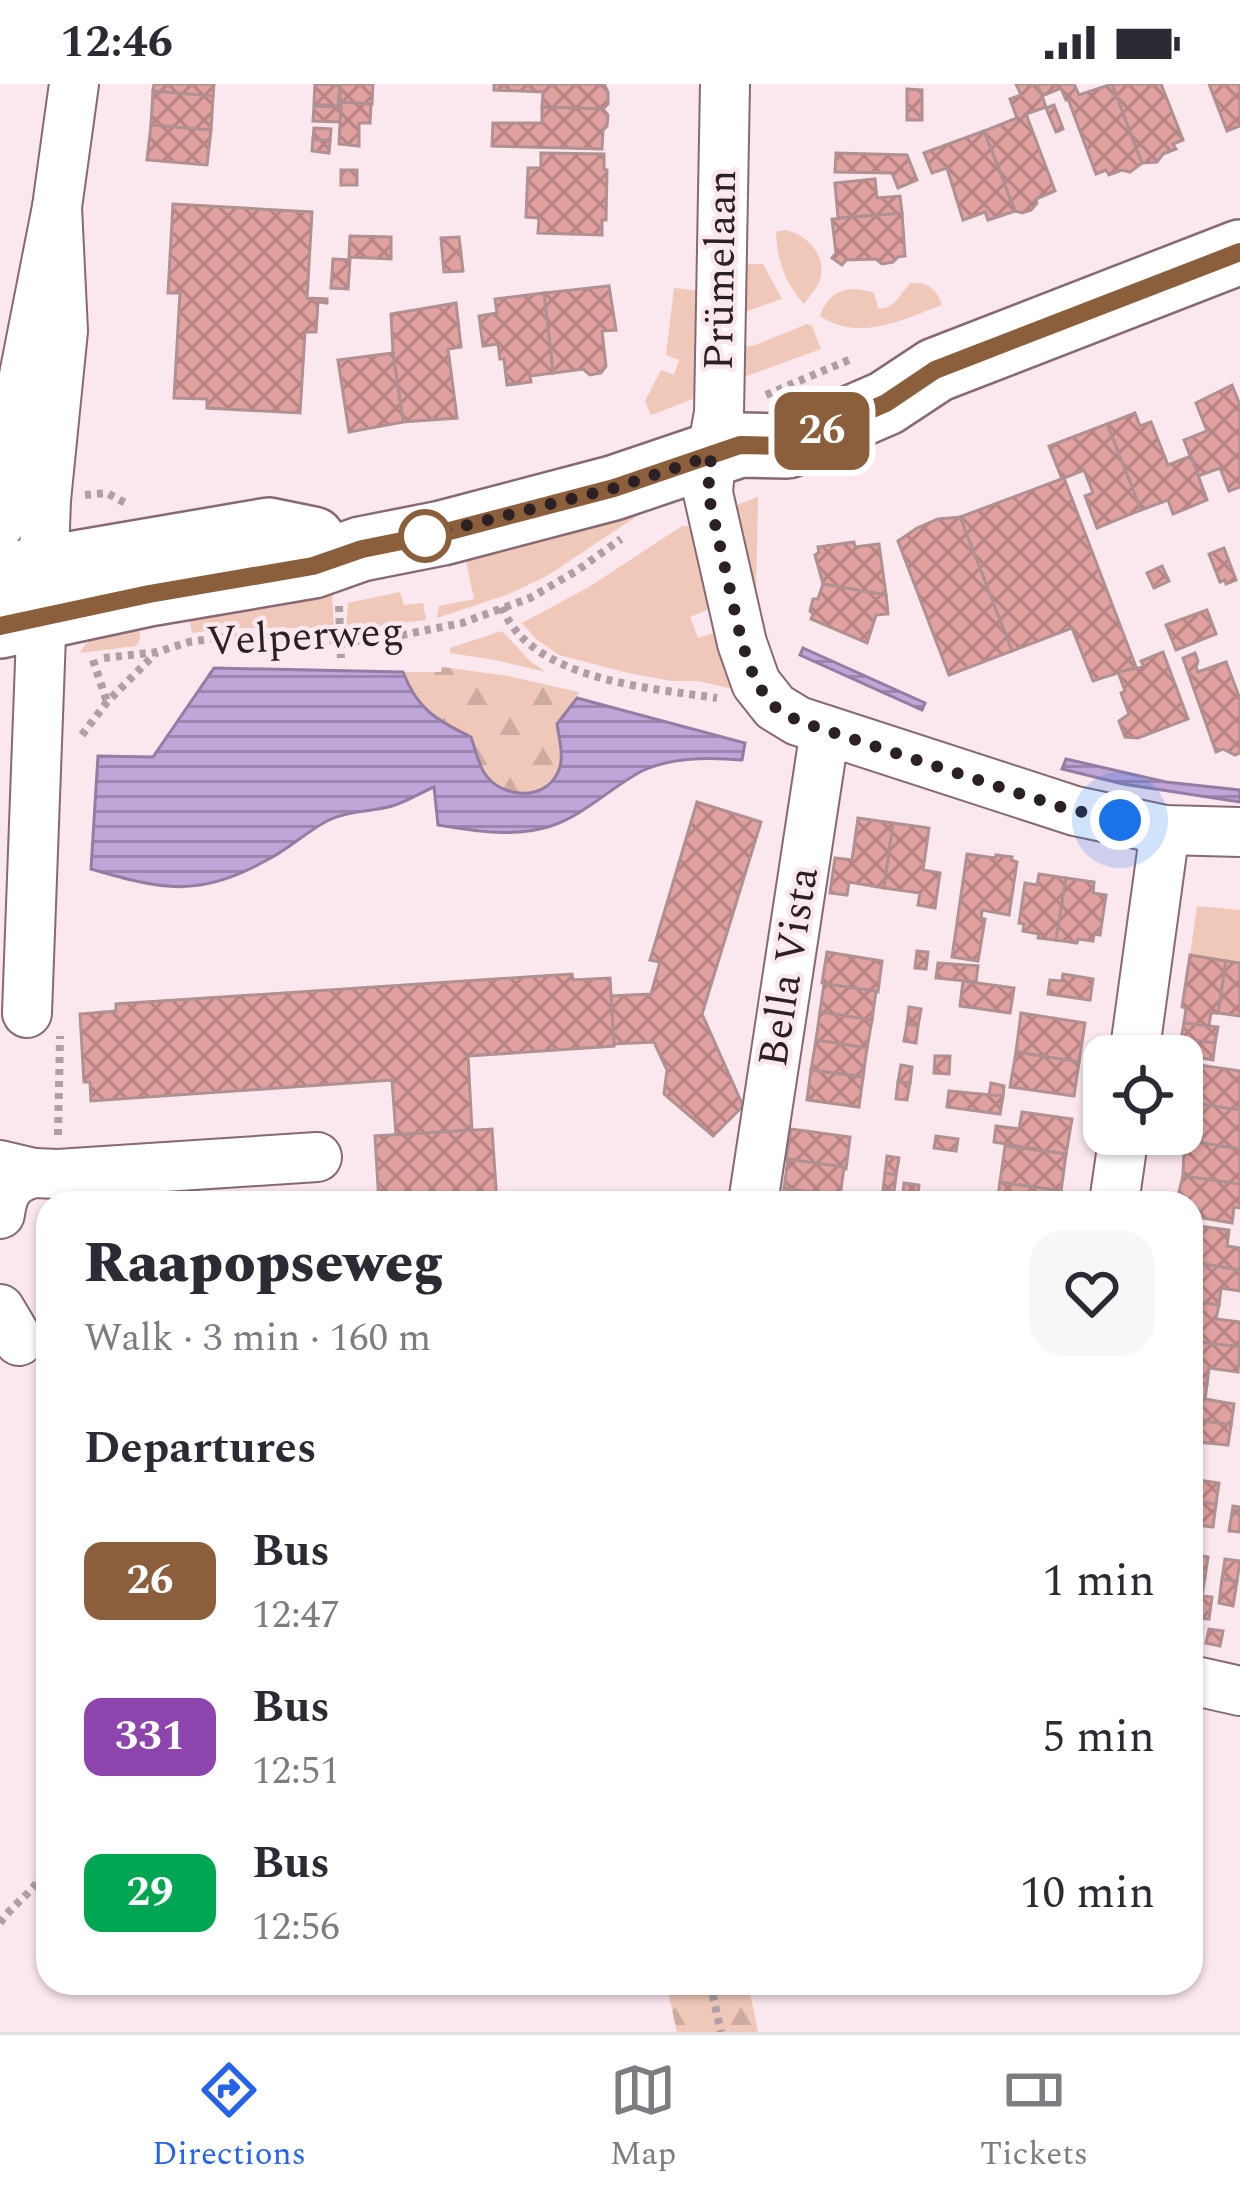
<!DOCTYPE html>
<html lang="en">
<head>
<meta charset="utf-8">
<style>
	:root { --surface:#fff; --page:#f7f7f7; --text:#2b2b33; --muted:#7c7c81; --line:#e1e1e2; --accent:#2563eb }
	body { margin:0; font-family:Spectral,serif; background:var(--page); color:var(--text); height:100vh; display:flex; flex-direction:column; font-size:45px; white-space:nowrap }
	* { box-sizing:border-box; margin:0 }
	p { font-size:39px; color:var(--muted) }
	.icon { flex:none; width:66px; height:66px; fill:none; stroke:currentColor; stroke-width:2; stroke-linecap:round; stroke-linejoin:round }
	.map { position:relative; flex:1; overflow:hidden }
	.drawer { position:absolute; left:36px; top:1107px; width:1167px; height:804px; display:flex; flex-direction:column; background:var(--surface); border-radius:36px; box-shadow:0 3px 9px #0004 }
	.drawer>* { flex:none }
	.badge { padding:0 24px; border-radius:18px; font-size:42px; line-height:78px }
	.fabs { position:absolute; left:1083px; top:951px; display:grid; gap:24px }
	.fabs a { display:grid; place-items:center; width:120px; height:120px; border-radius:24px; background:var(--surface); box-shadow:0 3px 9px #0004; font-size:60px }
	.you { position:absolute; width:60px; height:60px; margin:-30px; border:9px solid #fff; border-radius:50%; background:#1a73e8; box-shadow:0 0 0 18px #1a73e833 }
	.map>.badge { position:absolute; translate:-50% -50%; box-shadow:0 0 0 6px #fff }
	h2 { padding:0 48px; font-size:45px; line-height:108px }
	.round { display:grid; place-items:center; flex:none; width:126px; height:126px; border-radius:36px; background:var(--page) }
	.summary { display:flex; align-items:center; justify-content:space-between; height:204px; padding:0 48px }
	h1 { font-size:57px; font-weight:800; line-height:90px }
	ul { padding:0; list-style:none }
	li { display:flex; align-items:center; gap:36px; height:156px; padding:0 48px }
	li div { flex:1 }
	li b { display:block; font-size:45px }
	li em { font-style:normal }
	li .badge { min-width:132px; font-weight:700; text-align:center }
	.status { display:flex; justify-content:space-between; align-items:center; height:84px; padding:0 60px; background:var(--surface); direction:ltr }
	.status svg { height:33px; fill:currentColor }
	.dock { display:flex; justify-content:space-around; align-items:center; height:168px; border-top:3px solid var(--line); background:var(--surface); font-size:33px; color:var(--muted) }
	.dock a { display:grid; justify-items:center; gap:6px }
	.dock .selected { color:var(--accent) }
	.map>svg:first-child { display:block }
</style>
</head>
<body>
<div class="status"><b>12:46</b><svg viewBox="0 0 49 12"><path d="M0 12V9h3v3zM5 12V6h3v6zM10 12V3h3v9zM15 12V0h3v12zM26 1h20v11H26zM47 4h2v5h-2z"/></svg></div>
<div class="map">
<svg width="1240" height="1948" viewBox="0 0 1240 1948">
	<defs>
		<pattern id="forest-firs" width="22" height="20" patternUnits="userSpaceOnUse" patternTransform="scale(3)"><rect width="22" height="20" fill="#efc8b9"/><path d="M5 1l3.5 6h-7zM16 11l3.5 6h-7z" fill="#cdac9f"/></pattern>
		<pattern id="water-rules" width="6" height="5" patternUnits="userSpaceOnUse" patternTransform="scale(3)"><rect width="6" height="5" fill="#bfa5d8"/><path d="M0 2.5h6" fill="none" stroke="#9b86af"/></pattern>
		<pattern id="building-cross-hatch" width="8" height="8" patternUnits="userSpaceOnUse" patternTransform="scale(3)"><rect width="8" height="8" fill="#e2a1a1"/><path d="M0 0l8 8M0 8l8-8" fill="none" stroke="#b78383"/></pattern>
	</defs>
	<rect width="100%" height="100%" fill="#fbe7ee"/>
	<g fill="#efc8b9">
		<path d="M785,146c20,4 40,22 36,46 -2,10 -11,19 -17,28 -20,-23 -26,-41 -28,-72z"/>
		<polygon points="736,180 763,180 782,215 744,228"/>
		<path d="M911,199c18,-1 25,6 31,22 -40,15 -83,37 -122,11 9,-27 30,-31 54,-23l4,15c16,3 22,-15 33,-25z"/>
		<polygon points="674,204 700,207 698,310 693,315 651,331 645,317 661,286 674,291 679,276 666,271"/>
		<polygon points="807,240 812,242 821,265 741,294 734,265 755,261"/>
		<polygon points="758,413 756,513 734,422"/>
		<polygon points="636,418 640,430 547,492 509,510 437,534 439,522 474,515 466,477"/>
		<polygon points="682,442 688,442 695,446 711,524 690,533 698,554 717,548 733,605 698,597 672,597 628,589 559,571 536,555 522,539 589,503"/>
		<polygon points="332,506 334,544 231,544 192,549 187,518"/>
		<polygon points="400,508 404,521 423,519 426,536 346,545 348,519"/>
		<path d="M139,534l1,21 -4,7 -56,7c11,-22 36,-28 59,-35z"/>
		<polygon points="502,547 531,578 546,588 495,576 450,569 450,564"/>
		<polygon points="1197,822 1240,826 1240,878 1190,871"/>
	</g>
	<g fill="url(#forest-firs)">
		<path d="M442,583l66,9 71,16 -22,32c2,15 8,34 1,48 -13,30 -57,26 -73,2 -7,-10 -10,-26 -14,-37 -35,-17 -54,-28 -68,-65h38z"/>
		<polygon points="666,1899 748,1899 758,1948 677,1948"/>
	</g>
	<g fill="url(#water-rules)" stroke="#937da2" stroke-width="3">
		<polygon points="803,564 925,619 922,626 800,571"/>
		<path d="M214,584l189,4c14,37 33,48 68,65 4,11 7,27 14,37 16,24 60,28 73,-2 7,-14 1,-33 -1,-48l20,-26 168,45 -3,17c-32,-3 -73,-3 -102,12 -31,17 -56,43 -89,54 -37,12 -76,5 -113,-1l-4,-38c-14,6 -28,15 -42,19 -21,6 -42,4 -63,14 -22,11 -40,29 -62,40 -69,38 -104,30 -176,9l7,-113 55,1z"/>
		<polygon points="1066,675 1166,698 1240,706 1240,718 1123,700 1062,685"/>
	</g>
	<g fill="url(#building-cross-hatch)" stroke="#b09090" stroke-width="3">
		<polygon points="154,0 214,0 213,12 153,7"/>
		<polygon points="315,0 340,1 338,22 314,20"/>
		<polygon points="340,0 373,0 372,20 341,18 341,23"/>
		<polygon points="494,0 604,0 608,8 608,20 603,25 542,23 543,8 494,6"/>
		<polygon points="1016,0 1037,0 1042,12 1046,23 1026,30 1055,107 1036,115 1037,119 1031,126 1022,129 1015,127 984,47 1017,34 1010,15 1021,11"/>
		<polygon points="1037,0 1074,0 1079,11 1112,0 1142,79 1130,88 1122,86 1109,91 1106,86 1096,90 1068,15 1066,16 1061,4 1042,12"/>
		<polygon points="1112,0 1161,0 1183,56 1173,60 1176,65 1163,70 1157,78 1142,79"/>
		<polygon points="1209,0 1240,0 1240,42 1227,47"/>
		<polygon points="907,5 922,6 922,36 907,36"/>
		<polygon points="153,7 213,12 211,46 151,41"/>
		<polygon points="341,18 371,20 370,39 359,39 359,62 339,60"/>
		<polygon points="1054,21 1063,45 1056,48 1046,24"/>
		<polygon points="314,22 341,23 340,38 313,37"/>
		<polygon points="542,23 603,25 608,31 607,42 603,46 602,65 492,62 493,39 542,39"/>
		<polygon points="151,41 211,46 207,81 147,76"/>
		<polygon points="314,44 331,45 330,57 313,55"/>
		<polygon points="984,47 1015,127 988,136 985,128 963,136 947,84 932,89 924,69"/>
		<polygon points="313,55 330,57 329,69 312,67"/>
		<polygon points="541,69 604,70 604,85 607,86 606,136 602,136 602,151 538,149 539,134 526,133 528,84 541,84"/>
		<polygon points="836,69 907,71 917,96 898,104 892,89 835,88"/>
		<rect x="341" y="86" width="16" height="15"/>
		<polygon points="875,95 877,114 900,112 902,129 838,134 835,99"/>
		<polygon points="173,120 312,128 307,214 327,215 327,219 318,218 316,248 305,248 300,329 207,324 207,315 174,314 180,209 168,209"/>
		<polygon points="902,129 905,172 898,173 893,178 882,180 876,175 846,176 842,181 832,174 836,169 832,135"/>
		<polygon points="350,152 391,153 391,175 349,173"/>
		<polygon points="459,153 463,187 444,188 441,154"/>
		<polygon points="333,175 350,176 348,205 331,204"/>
		<polygon points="609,202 616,246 602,247 606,282 601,289 590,291 583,285 553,289 544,209"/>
		<polygon points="544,209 553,289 530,292 531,298 507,301 504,275 500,275 498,260 483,262 479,232 497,229 495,215"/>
		<polygon points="456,219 461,263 448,265 457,334 403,338 393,269 391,230"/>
		<polygon points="393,269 403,338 349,348 338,276"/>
		<polygon points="1232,301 1240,321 1240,403 1229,407 1220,384 1198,392 1184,356 1207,347 1196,319"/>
		<polygon points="1135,329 1140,342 1151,338 1168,381 1191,372 1207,416 1173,430 1168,416 1141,426 1107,340"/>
		<polygon points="1107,340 1141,426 1097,444 1085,412 1093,409 1084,386 1062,395 1049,362"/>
		<polygon points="1064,394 1136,583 1093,597 1072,544 1012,567 960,433"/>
		<polygon points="960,433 1012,567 949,591 898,457 917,444 938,435"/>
		<polygon points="854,458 855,463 879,460 886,511 823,500 815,471 819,468 818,463"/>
		<polygon points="1224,464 1236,496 1226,500 1225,496 1220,498 1209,470"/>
		<polygon points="1162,482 1169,497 1154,504 1147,489"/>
		<polygon points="823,500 886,511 888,530 876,531 867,559 811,535 813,530 810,527 813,515 818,515"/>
		<polygon points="1207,526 1216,550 1176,566 1166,541"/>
		<polygon points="1163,568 1188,635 1138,654 1125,653 1119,637 1129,630 1121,609 1125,607 1118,588 1144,583 1141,577"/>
		<polygon points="1195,569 1198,577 1196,583 1198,588 1226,578 1240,615 1240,669 1235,671 1223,665 1216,668 1183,574"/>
		<polygon points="697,718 761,738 702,930 743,1022 713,1052 664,1010 667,986 654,958 614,960 611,912 651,910 660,878 650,876"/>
		<polygon points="858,734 893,739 884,804 849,798 847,811 830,809 835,774 852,776"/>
		<polygon points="893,739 929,744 923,786 940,789 935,824 918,821 920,809 884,804"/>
		<polygon points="967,770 995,774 996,771 1012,773 1011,776 1017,778 1009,831 982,826 981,834 985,835 978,877 952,873"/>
		<polygon points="1039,790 1066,794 1056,856 1038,854 1039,850 1023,847 1024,840 1019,839 1025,799 1037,801"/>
		<polygon points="1066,794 1094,798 1093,809 1106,811 1100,851 1094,850 1093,857 1078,855 1077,859 1056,856"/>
		<polygon points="917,867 928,868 926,885 915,884"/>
		<polygon points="827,868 882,877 878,908 822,899"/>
		<polygon points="1190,871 1226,877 1218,929 1211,929 1209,941 1212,943 1184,939 1186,924 1182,923"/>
		<polygon points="1226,877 1240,879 1240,932 1218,929"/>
		<polygon points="938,879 978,882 976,898 936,894"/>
		<polygon points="572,890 573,896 610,894 614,962 468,972 472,1046 396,1051 392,996 91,1017 90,998 84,998 80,930 116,927 116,920"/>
		<polygon points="1063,890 1093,895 1090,916 1048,910 1050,896 1062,897"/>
		<polygon points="963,897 1014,904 1010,929 960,922"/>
		<polygon points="824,900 876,907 872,936 820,928"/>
		<polygon points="909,923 921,925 918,942 907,940"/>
		<polygon points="820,928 872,936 867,964 816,956"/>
		<polygon points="1021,929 1085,939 1079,978 1016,968"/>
		<polygon points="1184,939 1218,943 1215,959 1181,955"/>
		<polygon points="907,940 918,942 916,959 904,957"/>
		<polygon points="1181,955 1215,959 1213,976 1179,970"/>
		<polygon points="816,956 867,964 863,993 811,986"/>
		<polygon points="1016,968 1079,978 1074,1012 1010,1003"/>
		<polygon points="935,972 950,972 949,990 934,989"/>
		<polygon points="901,981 912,983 910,999 898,998"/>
		<polygon points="1199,981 1240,987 1240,1026 1193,1019 1195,989"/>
		<polygon points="811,986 863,993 859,1023 807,1016"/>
		<polygon points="898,998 910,999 907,1016 896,1015"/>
		<polygon points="991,999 1004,1002 1003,1012 989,1011"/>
		<polygon points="949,1007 1003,1012 1000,1030 947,1023"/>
		<polygon points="1193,1019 1240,1026 1240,1065 1188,1057 1187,1049"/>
		<polygon points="1022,1028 1072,1035 1066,1070 994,1058 996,1042 1019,1045"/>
		<polygon points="492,1045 497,1119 379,1119 375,1052"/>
		<polygon points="791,1045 850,1053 846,1085 786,1076"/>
		<polygon points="936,1052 958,1055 956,1067 934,1064"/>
		<polygon points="1188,1057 1240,1065 1240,1100 1183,1092 1184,1062"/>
		<polygon points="1005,1062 1066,1070 1061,1107 1000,1098"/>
		<polygon points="887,1072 899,1074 896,1091 885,1089"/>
		<polygon points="788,1075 844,1083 840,1113 784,1104"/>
		<polygon points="885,1089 896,1091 894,1108 883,1106"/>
		<polygon points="1183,1092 1240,1100 1240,1124 1234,1123 1232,1139 1191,1132 1191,1119 1176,1119"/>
		<polygon points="1000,1098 1061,1107 1059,1119 997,1119"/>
		<polygon points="904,1099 919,1101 917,1119 902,1119"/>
		<polygon points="784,1104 840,1113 839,1119 782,1119"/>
		<polygon points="1191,1141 1229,1146 1227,1162 1240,1164 1240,1186 1191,1178"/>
		<polygon points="1191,1178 1240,1186 1240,1207 1221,1204 1219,1221 1191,1217"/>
		<polygon points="1191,1217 1219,1221 1216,1235 1240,1238 1240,1263 1191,1257"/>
		<polygon points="1191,1257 1240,1263 1238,1288 1209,1284 1207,1300 1191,1297"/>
		<polygon points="1191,1297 1207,1300 1205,1315 1234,1320 1231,1341 1191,1335"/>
		<polygon points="1191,1335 1231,1341 1228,1361 1198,1358 1196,1373 1191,1372"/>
		<polygon points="1191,1395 1219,1399 1216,1420 1191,1417"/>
		<polygon points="1191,1417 1216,1420 1213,1443 1191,1440"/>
		<polygon points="1233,1422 1240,1423 1240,1448 1229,1447"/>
		<polygon points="1191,1470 1208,1473 1205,1493 1191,1492"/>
		<polygon points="1225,1475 1240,1477 1237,1497 1222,1495"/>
		<polygon points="1191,1492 1205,1493 1202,1512 1212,1513 1209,1535 1191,1533"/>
		<polygon points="1222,1495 1237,1497 1233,1522 1219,1519"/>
		<polygon points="1209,1545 1223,1547 1220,1562 1206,1559"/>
	</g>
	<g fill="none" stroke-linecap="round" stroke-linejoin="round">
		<g stroke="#866974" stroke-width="52">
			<g id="minor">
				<polyline points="725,0 719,329 711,372 708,409 742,559 756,599 775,623 798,637 1075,727 1165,746 1240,748"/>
				<polyline points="0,440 8,373 57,123 74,0"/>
				<polyline points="27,929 46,416 63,247 57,123"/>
				<polyline points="1134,972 1165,746"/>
				<polyline points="0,1081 34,1089 58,1090 317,1073"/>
				<polyline points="753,1119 825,646"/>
				<polyline points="1114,1119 1124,1050"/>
				<path d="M0,1130c3,-23 10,-35 34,-41"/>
				<polyline points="0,1225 19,1257"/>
				<polyline points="1191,1596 1240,1607"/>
			</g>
		</g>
		<g stroke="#866974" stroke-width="68">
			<g id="major">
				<polyline points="0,492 269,446 313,455"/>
				<polyline points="0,542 149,510 313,482 361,465 442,449 613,404 740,361 787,362 886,319 936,286 1240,168"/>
			</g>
		</g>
		<g stroke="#af9ea4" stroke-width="8" stroke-dasharray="6 6" stroke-linecap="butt">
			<polyline points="766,311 851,275"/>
			<polyline points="85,411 107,409 127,420"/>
			<polyline points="339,522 341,574"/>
			<path d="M502,523c28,73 148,81 215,91"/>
			<polyline points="104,574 157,568 189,558 225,553 372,557 462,539 530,514 578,486 621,455"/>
			<polyline points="93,576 107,618"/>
			<polyline points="82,651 107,618 156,569"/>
			<polyline points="58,1051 60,952"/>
			<path d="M0,1839c13,-20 38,-33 45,-56l3,-193"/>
			<polyline points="710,1899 721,1948"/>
		</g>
		<use href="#minor" stroke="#fff" stroke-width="48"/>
		<use href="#major" stroke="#fff" stroke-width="63"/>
	</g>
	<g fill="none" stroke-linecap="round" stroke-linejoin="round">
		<g stroke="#fff" stroke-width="27">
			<polyline id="line" points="0,542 149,510 313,482 362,465 442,449 614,404 740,361 787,362 886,319 935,286 1240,168"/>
		</g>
		<use href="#line" stroke="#8b5e3c" stroke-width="18"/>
		<polyline stroke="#2b2024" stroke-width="12" stroke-dasharray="0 21.6" points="425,452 614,404 711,372 708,409 742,559 756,599 775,623 798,637 825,646 1064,724 1120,736"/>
	</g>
	<circle fill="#fff" stroke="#8b5e3c" stroke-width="6" cx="425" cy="452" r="24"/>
	<g text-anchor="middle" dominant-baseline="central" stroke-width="9" stroke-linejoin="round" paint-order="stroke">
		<g font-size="42" fill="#2b2024" stroke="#fbe7ee">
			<text transform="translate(721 186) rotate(-89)">Prümelaan</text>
			<text transform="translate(305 553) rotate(-3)">Velperweg</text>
			<text transform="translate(789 883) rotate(-81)">Bella Vista</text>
		</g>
	</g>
</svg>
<div class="fabs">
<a><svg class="icon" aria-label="locate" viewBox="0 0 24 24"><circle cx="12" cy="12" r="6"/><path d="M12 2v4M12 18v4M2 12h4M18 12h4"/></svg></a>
</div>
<div class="you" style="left:1120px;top:736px"></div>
<b class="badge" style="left:822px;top:347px;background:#8b5e3c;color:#fff">26</b>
<section class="drawer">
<div class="summary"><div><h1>Raapopseweg</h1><p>Walk · 3 min · 160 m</p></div><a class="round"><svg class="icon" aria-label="heart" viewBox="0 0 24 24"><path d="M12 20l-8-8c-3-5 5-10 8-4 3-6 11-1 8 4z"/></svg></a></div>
<h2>Departures</h2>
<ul>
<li><span class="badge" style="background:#8b5e3c;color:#fff">26</span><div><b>Bus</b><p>12:47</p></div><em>1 min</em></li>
<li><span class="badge" style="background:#8e44ad;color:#fff">331</span><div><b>Bus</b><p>12:51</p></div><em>5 min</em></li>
<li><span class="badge" style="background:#00a651;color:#fff">29</span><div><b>Bus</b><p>12:56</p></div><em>10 min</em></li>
</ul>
</section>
</div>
<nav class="dock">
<a class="selected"><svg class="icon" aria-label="directions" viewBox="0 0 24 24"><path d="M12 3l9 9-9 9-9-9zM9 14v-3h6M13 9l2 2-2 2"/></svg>Directions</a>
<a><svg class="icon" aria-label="map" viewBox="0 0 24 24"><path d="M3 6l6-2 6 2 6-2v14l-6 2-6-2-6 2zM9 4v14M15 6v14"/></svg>Map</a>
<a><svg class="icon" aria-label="tickets" viewBox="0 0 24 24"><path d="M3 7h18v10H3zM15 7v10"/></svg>Tickets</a>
</nav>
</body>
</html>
